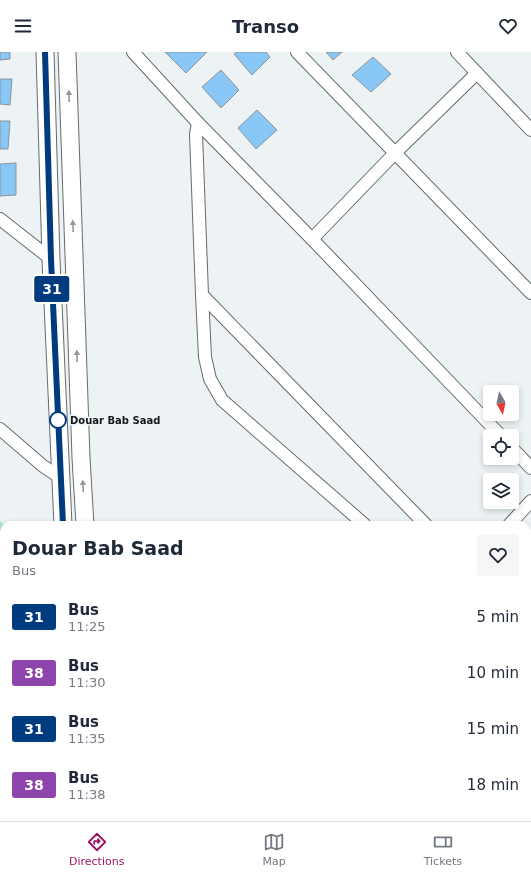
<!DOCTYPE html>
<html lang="en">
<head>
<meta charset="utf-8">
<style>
	:root { --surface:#fff; --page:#f6f6f7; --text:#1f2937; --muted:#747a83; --line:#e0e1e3; --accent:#9e1563 }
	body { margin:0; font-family:"DejaVu Sans",sans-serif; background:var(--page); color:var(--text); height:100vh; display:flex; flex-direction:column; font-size:15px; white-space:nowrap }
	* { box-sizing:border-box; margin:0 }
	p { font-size:13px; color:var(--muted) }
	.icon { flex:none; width:22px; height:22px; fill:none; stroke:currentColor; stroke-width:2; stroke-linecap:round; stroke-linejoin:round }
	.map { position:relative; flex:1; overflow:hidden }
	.side { position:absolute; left:0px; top:469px; width:531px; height:300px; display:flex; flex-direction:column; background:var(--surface); border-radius:12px 12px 0 0; box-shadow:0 2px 6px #0003 }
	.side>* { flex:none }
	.badge { padding:0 8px; border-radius:3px; font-size:14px; line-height:26px }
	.needle { width:26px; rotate:171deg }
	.fabs { position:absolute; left:483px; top:333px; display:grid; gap:8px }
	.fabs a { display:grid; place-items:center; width:36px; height:36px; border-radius:4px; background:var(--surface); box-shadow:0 2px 6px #0003; font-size:20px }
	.map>.badge { position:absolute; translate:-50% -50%; box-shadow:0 0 0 2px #fff }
	.round { display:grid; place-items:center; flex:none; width:42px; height:42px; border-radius:4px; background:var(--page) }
	.summary { display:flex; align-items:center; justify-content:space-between; height:68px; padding:0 12px }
	h1 { font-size:19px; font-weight:700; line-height:30px }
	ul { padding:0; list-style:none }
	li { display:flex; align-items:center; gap:12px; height:56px; padding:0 12px }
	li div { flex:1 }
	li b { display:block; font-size:15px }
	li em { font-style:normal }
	li .badge { min-width:44px; font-weight:700; text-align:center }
	header { display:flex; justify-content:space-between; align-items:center; height:52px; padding:0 12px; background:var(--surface); font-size:18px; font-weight:700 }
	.menu { display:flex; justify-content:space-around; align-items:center; height:56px; border-top:1px solid var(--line); background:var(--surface); font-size:11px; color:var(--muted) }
	.menu a { display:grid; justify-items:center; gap:2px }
	.menu .selected { color:var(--accent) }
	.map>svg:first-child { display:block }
</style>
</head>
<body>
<header><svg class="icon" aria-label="menu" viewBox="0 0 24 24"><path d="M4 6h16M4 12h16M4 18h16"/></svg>Transo<svg class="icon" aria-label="heart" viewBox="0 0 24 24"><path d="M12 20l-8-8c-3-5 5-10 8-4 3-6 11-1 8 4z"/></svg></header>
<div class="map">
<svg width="531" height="769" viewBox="0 0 531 769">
	<rect width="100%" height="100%" fill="#edf3f5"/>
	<polygon fill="#a8ebc4" points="0,469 4,473 4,765 31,765 32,769 0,769"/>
	<g fill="#89c7f6" stroke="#8f9396">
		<polygon points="0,0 10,0 10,7 0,8"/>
		<polygon points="165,0 207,0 186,21"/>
		<polygon points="237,0 266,0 270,5 252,23 234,2"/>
		<polygon points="326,0 342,0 333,8"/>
		<polygon points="373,5 391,22 371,40 352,23"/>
		<polygon points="221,18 239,38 221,56 202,35"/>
		<polygon points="0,27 12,27 10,53 0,52"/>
		<polygon points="257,58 277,78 256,97 238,76"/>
		<polygon points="0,69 10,69 8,97 0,97"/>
		<polygon points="16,111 16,143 0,144 0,112"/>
	</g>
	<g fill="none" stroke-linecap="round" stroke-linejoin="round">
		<g stroke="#666b6d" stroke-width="14">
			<g id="minor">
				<polyline points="133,0 198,71 312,187 501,384"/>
				<polyline points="297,0 531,241"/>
				<polyline points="457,0 531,78"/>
				<polyline points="198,71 196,82 202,243 426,473"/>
				<polyline points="0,167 51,207"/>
				<polyline points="312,187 395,101 477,21"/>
				<polyline points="202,243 205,305 210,327 222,348 365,473"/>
				<polyline points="0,377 43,414 61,426"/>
				<polyline points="512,396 531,416"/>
				<polyline points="509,473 531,449"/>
				<polyline points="0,503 4,506"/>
				<polyline points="0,593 4,596"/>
				<polyline points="527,705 531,706"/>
				<polyline points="521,769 526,765"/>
			</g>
		</g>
		<g stroke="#666b6d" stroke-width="19">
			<g id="secondary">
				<polyline points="45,0 51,207 63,473"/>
				<polyline points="67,0 81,406 85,473"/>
				<polyline points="76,765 76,769"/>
				<polyline points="99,765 99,769"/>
			</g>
		</g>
		<use href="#minor" stroke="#fff" stroke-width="12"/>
		<use href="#secondary" stroke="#fff" stroke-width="17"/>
	</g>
	<defs><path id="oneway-solid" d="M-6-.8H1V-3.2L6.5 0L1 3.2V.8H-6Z"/></defs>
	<g fill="#969797">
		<use href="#oneway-solid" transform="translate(69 44) rotate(-92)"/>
		<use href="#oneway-solid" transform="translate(73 174) rotate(-92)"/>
		<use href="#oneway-solid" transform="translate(77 304) rotate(-92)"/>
		<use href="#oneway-solid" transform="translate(83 434) rotate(-93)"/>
	</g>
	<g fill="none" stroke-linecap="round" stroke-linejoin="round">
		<g stroke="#fff" stroke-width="9">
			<polyline id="line" points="45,0 51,207 63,473"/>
		</g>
		<use href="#line" stroke="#003b80" stroke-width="6"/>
	</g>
	<circle fill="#fff" stroke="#003b80" stroke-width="2" cx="58" cy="368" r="8"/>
	<g text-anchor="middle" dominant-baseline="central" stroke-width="3" stroke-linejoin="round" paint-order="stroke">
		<g font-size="10" font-weight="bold" fill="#161818" stroke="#edf3f5" text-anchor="start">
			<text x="70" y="368">Douar Bab Saad</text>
		</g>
	</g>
</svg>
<div class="fabs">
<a><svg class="needle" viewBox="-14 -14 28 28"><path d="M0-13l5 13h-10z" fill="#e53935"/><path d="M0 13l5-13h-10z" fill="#747a83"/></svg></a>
<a><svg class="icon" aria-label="locate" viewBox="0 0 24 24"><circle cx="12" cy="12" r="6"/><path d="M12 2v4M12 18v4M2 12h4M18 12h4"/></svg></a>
<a><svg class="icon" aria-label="layers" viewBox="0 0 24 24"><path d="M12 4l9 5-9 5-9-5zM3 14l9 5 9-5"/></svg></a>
</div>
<b class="badge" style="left:52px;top:237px;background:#003b80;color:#fff">31</b>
<section class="side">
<div class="summary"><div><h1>Douar Bab Saad</h1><p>Bus</p></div><a class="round"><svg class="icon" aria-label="heart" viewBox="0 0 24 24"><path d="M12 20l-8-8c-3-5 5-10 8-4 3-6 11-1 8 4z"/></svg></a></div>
<ul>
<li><span class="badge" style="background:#003b80;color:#fff">31</span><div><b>Bus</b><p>11:25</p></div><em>5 min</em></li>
<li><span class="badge" style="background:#8e44ad;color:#fff">38</span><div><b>Bus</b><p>11:30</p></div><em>10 min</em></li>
<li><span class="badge" style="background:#003b80;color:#fff">31</span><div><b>Bus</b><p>11:35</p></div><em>15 min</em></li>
<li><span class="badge" style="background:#8e44ad;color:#fff">38</span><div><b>Bus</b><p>11:38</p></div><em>18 min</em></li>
</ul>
</section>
</div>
<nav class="menu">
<a class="selected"><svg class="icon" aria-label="directions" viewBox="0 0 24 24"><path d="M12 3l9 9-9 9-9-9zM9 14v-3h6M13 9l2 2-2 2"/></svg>Directions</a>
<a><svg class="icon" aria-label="map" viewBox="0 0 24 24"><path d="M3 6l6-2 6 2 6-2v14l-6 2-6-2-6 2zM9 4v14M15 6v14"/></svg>Map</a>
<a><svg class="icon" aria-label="tickets" viewBox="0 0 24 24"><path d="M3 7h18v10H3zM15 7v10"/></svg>Tickets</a>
</nav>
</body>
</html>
